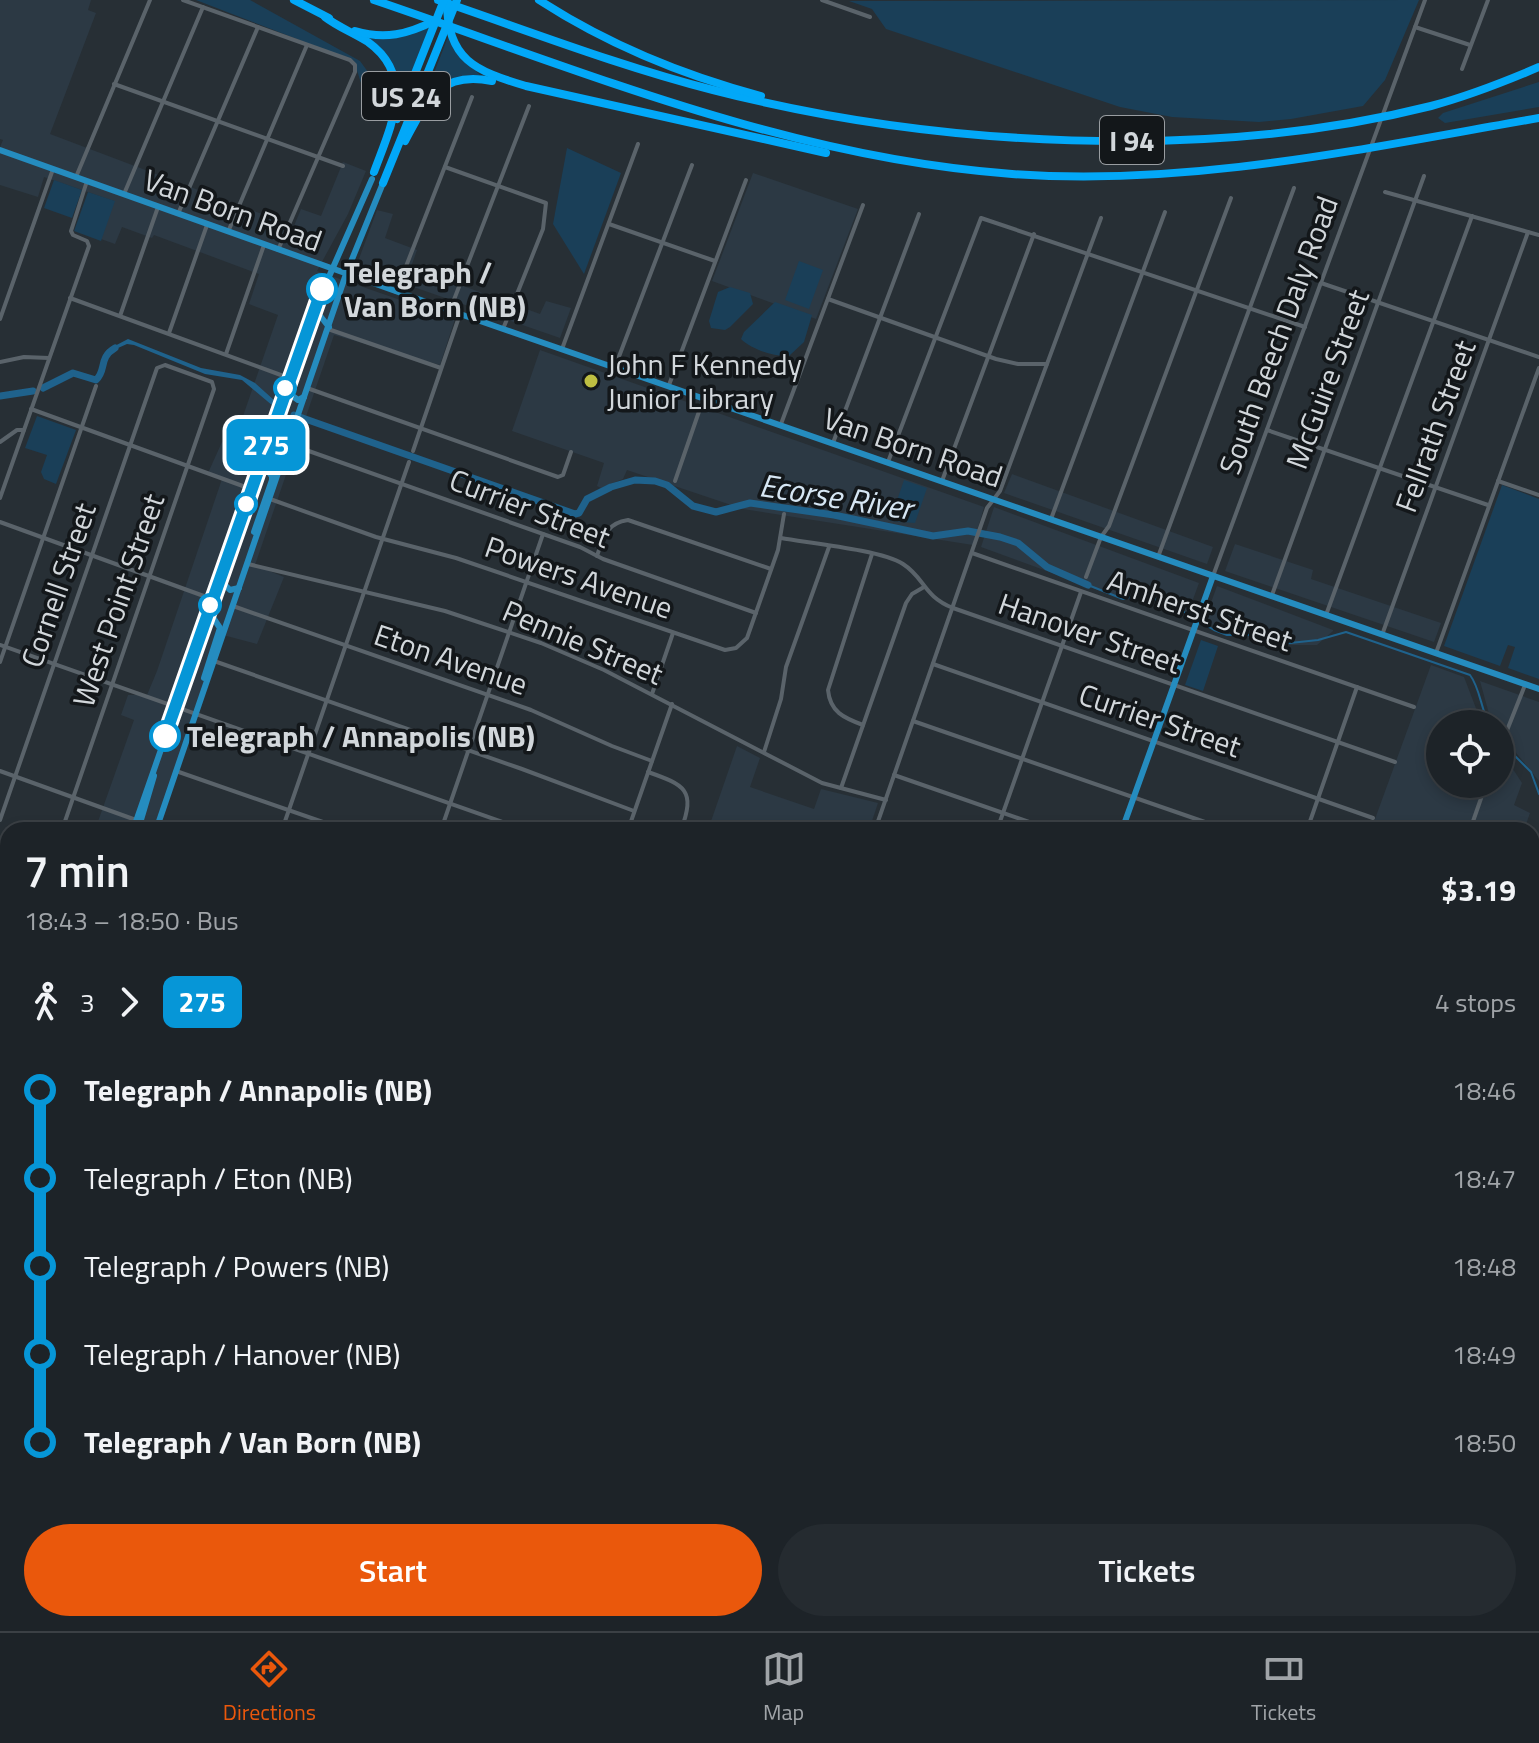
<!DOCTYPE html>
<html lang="en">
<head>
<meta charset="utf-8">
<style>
	:root { --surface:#1d2328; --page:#252b30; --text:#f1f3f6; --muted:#a0a4a8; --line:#3b4045; --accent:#ea580c }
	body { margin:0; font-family:"Titillium Web",sans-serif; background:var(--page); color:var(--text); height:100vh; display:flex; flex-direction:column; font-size:30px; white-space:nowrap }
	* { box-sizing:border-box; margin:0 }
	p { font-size:26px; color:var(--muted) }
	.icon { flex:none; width:44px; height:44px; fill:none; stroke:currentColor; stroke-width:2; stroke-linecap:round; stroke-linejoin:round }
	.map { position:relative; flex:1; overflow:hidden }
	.panel { position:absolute; left:0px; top:822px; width:1540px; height:810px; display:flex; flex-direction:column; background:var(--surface); border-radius:24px 24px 0 0; box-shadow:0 4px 12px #0003,0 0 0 2px var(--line) }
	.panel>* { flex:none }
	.badge { padding:0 16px; border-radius:12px; font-size:28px; line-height:52px }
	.fabs { position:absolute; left:1426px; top:710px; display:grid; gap:16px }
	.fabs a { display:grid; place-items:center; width:88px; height:88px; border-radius:50%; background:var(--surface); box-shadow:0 4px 12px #0003,0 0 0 2px var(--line); font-size:40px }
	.map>.badge { position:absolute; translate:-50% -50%; box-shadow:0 0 0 4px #fff }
	.legs { display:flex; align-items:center; gap:12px; height:88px; padding:0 24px; font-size:26px }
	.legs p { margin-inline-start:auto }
	.headline { display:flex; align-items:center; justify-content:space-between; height:136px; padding:0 24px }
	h1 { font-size:44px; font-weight:600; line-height:60px }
	.action { display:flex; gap:16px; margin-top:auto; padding:16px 24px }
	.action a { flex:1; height:92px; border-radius:48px; background:var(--accent); color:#fff; font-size:32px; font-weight:600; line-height:92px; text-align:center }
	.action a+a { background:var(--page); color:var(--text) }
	ul { padding:0 24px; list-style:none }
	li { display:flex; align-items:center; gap:28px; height:88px; font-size:30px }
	li i { display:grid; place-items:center; width:12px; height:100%; margin:0 10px; background:currentColor }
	li i::after { content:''; width:20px; height:20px; margin:-10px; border:6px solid; border-radius:50%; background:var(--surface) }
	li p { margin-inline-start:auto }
	li:first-child i { background:linear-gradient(#0000 50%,currentColor 0) }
	li:last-child i { background:linear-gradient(currentColor 50%,#0000 0) }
	.dock { display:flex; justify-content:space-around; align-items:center; height:112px; border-top:2px solid var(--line); background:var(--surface); font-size:22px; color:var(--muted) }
	.dock a { display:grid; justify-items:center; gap:4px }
	.dock .active { color:var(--accent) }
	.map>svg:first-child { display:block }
</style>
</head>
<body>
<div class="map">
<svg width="1539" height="1631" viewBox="0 0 1539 1631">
	<rect width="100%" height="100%" fill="#272f35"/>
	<g fill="#2c3944">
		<polygon points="0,0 91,0 88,10 96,13 50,134 294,226 301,209 321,216 343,162 366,171 348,214 317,271 455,319 440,365 334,335 255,565 284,577 257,644 223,635 156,830 95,830 134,720 121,715 128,695 147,695 157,671 222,479 208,473 222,442 233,445 278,315 249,304 259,274 154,235 152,238 122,227 115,244 101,239 114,201 44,177 38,197 0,185 0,147 3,140 0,139"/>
		<polygon points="753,173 858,209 816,319 712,281"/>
		<polygon points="377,210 393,214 385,238 417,250 411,267 540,314 546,301 571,308 560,338 356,267"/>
		<polygon points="540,350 984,507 973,545 743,509 627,470 623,479 601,488 597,486 604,463 512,431"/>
		<polygon points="1012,474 1213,547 1207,564 1004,493"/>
		<polygon points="994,507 1199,583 1192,602 1191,616 1140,593 1123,599 981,547"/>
		<polygon points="1235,544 1313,570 1311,579 1441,623 1434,642 1225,571"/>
		<polygon points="1217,586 1333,630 1333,631 1317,645 1290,645 1249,638 1204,622"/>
		<polygon points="1431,665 1464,677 1482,724 1440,724 1440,784 1500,784 1500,749 1522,783 1514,805 1530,813 1524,830 1371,830"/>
		<polygon points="1480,681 1539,702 1539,781 1500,733 1500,724 1493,724 1491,721"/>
		<polygon points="737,746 760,758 750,787 814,809 821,789 878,803 869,830 708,830"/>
		<polygon points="8,1081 8,1258 0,1280 0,1103"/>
		<polygon points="358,1624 464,1624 470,1626 468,1631 356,1631"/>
		<polygon points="682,1624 834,1624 832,1631 702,1631"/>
	</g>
	<g fill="#1a3f58">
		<polygon points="196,0 250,0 360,61 368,72 371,85 361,83 354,61"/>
		<polygon points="1419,0 1385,80 1363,106 1291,119 1259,122 1172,117 1120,107 886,29 872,9 849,1"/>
		<polygon points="429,28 402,99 400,99 397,82 368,41 369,37 396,38"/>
		<polygon points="448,37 460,56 480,75 425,96"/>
		<polygon points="1539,82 1539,107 1445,123 1438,118 1443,113"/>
		<polygon points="567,148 621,173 584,274 553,224"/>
		<polygon points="54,180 82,190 72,218 44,208"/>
		<polygon points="88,192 115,201 101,241 74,231"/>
		<polygon points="799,261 823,270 809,309 785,300"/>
		<polygon points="730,287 750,293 753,304 730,327 725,330 711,328 709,321 718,292"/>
		<path d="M775,302l37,13 -8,27 -15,14c-15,1 -38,-7 -48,-17l3,-7z"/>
		<polygon points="37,416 76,430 56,484 44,479 41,472 47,455 25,448"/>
		<polygon points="904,480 927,488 915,523 890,521"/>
		<polygon points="1502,485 1539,499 1539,679 1508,668 1515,647 1508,645 1500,666 1444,646"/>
		<polygon points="1201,640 1218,646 1203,691 1185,685"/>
	</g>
	<polygon fill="#1f628c" points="128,339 201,368 240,375 255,383 275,401 273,406 242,380 205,374 134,345 127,344 109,352 107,350"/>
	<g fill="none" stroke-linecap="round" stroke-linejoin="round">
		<g stroke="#1f628c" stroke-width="2">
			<path d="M1088,585l35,14 20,-5 36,15 35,21 13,5h22l41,8 28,-3 28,-8 124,43c10,13 11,34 19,49"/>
			<polyline points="1500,741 1531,772 1539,794"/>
		</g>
		<g stroke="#1f628c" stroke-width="7">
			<path d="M43,388l30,-15 23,7c11,-10 2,-22 19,-32"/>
			<polyline points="0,396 33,391"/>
			<polyline points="294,415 575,514 579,513 587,499 611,487 635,480 655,481 667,485 693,506 716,512 750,503 834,515 933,536 968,531 1000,537 1018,543 1047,567 1088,585"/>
		</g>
		<g stroke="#5a636a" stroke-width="4">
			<polyline points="183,0 350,60 355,65 355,72 278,250"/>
			<polyline points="822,0 870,17"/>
			<polyline points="1415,27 1470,45"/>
			<polyline points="1462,69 1488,0"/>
			<polyline points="114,84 343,166"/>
			<polyline points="445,167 546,203 543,229 503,329"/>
			<polyline points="76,177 150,0"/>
			<polyline points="1385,192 1539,235"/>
			<polyline points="124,194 203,7"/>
			<polyline points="178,214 258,27"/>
			<polyline points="609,224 715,261"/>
			<polyline points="228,232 307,45"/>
			<polyline points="1321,283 1539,357"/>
			<polyline points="396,292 472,97"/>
			<polyline points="70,298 289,378"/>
			<polyline points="828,299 996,359 1018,364 1047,364"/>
			<polyline points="450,310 529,106"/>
			<polyline points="120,316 158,207"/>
			<polyline points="0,319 53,169"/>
			<polyline points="328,329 441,368"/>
			<polyline points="169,333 207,225"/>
			<polyline points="562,349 638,144"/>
			<polyline points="226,354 264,245"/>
			<polyline points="0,362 24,357 49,358"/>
			<polyline points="615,367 692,165"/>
			<polyline points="669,385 746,180"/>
			<polyline points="307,388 558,477 563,475 571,452"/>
			<polyline points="31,409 251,489"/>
			<polyline points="781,424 863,205"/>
			<polyline points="1267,430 1488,505"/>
			<polyline points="0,442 17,430 24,430"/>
			<polyline points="833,443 919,214"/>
			<polyline points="289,444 580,547 603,559 756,613"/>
			<polyline points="413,451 460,314"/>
			<polyline points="888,462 981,218 1305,327"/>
			<polyline points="675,481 703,400"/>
			<polyline points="942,481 1034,234"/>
			<polyline points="1498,481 1539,495"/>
			<polyline points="0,498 89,246 87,241 73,235 71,231 87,181"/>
			<polyline points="270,499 376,537 456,558 725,650 736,648 747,638 778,550 784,514"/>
			<polyline points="1051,519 1165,212"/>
			<polyline points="0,522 212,599"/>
			<path d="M781,538c28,5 101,12 122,26 22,14 20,32 50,44l442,154"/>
			<polyline points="972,553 1414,707"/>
			<path d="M597,556c6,-18 9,-33 31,-36l143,49"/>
			<polyline points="1158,557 1294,188"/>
			<polyline points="248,564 445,611 541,643 604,670 822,783 886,800"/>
			<polyline points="1213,576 1425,0"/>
			<polyline points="1086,577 1101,537 1109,526 1231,198"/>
			<polyline points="1272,595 1424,176"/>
			<polyline points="233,606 531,710 612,746 652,761"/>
			<polyline points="1326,615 1472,216"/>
			<polyline points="1382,635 1528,232"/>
			<polyline points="0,645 525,830"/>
			<polyline points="1436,653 1539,368"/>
			<polyline points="214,661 522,769 634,811"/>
			<polyline points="0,662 96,386"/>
			<polyline points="933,664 1373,818"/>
			<polyline points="652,694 673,633"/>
			<polyline points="913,721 1228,830"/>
			<path d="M863,725c-19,-7 -33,-13 -35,-35l44,-136"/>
			<polyline points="1500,748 1525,685"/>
			<polyline points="764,752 781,699 786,667 829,547"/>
			<polyline points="0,771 136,820"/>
			<polyline points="176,771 346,830"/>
			<path d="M648,772c37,13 48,18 33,58"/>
			<polyline points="894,775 1052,830"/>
			<polyline points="841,788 906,603 912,594 924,587"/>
			<polyline points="0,820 157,368 165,365 212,382 214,389 62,830"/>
			<polyline points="157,827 166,830"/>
			<polyline points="282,830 409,462"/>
			<polyline points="441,830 543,534"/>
			<polyline points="628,830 672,704"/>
			<polyline points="875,830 987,508 1000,491 1101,218"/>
			<polyline points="997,830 1081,592"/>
			<polyline points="1307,830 1357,687"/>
			<polyline points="1470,830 1486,784"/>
			<polyline points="0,895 8,898"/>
			<polyline points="1532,936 1539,939"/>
			<polyline points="1532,1002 1539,1005"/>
			<polyline points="0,1008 8,984"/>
			<polyline points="0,1019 8,1022"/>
			<polyline points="1532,1077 1539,1057"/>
			<polyline points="0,1144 8,1146"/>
			<polyline points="1532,1183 1539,1186"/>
			<polyline points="1532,1246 1539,1248"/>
			<polyline points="1532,1308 1539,1311"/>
			<polyline points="0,1331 8,1334"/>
			<polyline points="1532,1370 1539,1373"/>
			<polyline points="0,1392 8,1395"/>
			<polyline points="1532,1431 1539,1411"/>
			<polyline points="0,1454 8,1457"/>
			<polyline points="1532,1496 1539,1498"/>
			<polyline points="0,1517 8,1520"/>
			<polyline points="1532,1557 1539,1560"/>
			<polyline points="0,1579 8,1582"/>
			<polyline points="1532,1619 1539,1621"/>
			<polyline points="127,1624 147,1631"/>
			<polyline points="305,1624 325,1631"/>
			<polyline points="664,1624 684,1631"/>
			<polyline points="845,1624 865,1631"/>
			<polyline points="1019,1624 1039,1631"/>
			<polyline points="1194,1624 1213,1631"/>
			<polyline points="1370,1624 1389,1631"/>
			<polyline points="1,1631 8,1611"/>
			<polyline points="161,1631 163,1624"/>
			<polyline points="349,1631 352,1624"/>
			<polyline points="593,1631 595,1624"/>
			<polyline points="1188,1631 1191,1624"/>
			<polyline points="1337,1631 1340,1624"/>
			<polyline points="1462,1631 1464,1624"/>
		</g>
		<g stroke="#258cbf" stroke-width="6">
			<polyline points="0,150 460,314 1539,689"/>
			<polyline points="311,318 321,317 329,327"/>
			<polyline points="304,345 302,359 290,394 298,400 304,397"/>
			<polyline points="254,532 272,480 272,476 267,470 258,472"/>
			<polyline points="239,588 230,590 224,584 242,527"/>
			<polyline points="204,678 220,628 214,619 209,619 204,623"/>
			<polyline points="133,830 313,313 372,179"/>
			<polyline points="138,830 154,776"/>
			<polyline points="156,830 346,274 383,183"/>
			<polyline points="1122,830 1213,576"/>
			<polyline points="0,1211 8,1188"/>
			<polyline points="0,1226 8,1203"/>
			<polyline points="0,1278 8,1256"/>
			<polyline points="839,1631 841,1624"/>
		</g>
		<g stroke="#02a8f8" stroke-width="8">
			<polyline points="294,0 329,18"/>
			<path d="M374,0c209,71 415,158 638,174 178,13 353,-26 527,-56"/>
			<path d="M438,0c91,31 181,66 275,90 221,57 496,72 718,16 37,-10 73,-24 108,-39"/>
			<path d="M447,0c-1,60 29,71 79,86l300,67"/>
			<path d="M539,0c68,44 143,75 222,96"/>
			<path d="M325,17c13,10 29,16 43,25 49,35 22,86 6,130"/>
			<path d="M355,31c30,9 53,3 79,-10"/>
			<polyline points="397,119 444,0"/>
			<path d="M405,141c21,-39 34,-71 87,-60"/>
			<polyline points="383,183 457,0"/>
		</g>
	</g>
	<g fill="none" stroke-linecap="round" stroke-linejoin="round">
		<g stroke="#fff" stroke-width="18">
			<polyline id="line-1" points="165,736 322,289"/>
		</g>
		<use href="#line-1" stroke="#0696d7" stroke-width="12"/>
	</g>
	<g fill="#fff" stroke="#0696d7" stroke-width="4">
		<circle cx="322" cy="289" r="14"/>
		<circle cx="285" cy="388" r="10"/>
		<circle cx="246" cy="504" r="10"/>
		<circle cx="210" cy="605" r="10"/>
		<circle cx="165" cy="736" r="14"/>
	</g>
	<circle fill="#bebf42" stroke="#13171a" stroke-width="3" cx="591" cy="381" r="8"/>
	<g text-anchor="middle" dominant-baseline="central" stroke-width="7" stroke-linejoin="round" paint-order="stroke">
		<g fill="#13171a" stroke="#999da1" stroke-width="2">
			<rect x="362" y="72" width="88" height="48" rx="6"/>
			<rect x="1100" y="116" width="64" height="48" rx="6"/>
		</g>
		<g font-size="28" font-weight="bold" fill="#d2d7db">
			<text x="406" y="96">US 24</text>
			<text x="1132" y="140">I 94</text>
		</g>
		<g font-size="30" fill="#d2d7db" stroke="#13171a">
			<text transform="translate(233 210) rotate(20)">Van Born Road</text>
			<text transform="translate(1278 335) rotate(-70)">South Beech Daly Road</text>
			<text transform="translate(1327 379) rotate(-70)">McGuire Street</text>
			<text transform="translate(1435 426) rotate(-70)">Fellrath Street</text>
			<text transform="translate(913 447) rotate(19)">Van Born Road</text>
			<text transform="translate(530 508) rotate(21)">Currier Street</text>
			<text transform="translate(579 577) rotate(19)">Powers Avenue</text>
			<text transform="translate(58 585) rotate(-71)">Cornell Street</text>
			<text transform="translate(118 600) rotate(-71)">West Point Street</text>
			<text transform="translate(1200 610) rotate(19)">Amherst Street</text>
			<text transform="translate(1090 633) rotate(19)">Hanover Street</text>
			<text transform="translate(583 642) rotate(23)">Pennie Street</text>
			<text transform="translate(451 659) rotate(19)">Eton Avenue</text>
			<text transform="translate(1160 720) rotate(19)">Currier Street</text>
		</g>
		<g font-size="30" font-weight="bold" fill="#d2d7db" stroke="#13171a" text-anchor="start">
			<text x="344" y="272">Telegraph /<tspan x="344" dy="34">Van Born (NB)</tspan></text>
			<text x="187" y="736">Telegraph / Annapolis (NB)</text>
		</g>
		<g font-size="30" fill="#d2d7db" stroke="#13171a" text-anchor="start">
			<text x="607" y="364">John F Kennedy<tspan x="607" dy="34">Junior Library</tspan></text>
		</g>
		<g font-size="32" font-style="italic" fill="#d6e6f3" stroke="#13171a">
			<text transform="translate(836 496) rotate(9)">Ecorse River</text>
		</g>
	</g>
</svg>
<div class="fabs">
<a><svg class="icon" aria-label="locate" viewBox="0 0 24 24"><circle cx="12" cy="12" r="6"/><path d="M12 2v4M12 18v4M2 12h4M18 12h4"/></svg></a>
</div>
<b class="badge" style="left:266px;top:445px;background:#0696d7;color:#fff">275</b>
<section class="panel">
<div class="headline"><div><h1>7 min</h1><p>18:43 – 18:50 · Bus</p></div><b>$3.19</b></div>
<div class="legs"><svg class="icon" aria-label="walk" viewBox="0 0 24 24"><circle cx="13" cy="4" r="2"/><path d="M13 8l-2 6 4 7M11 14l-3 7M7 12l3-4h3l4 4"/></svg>3<svg class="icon" aria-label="forward" viewBox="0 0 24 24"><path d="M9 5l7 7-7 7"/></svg><b class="badge" style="background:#0696d7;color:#fff">275</b><p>4 stops</p></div>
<ul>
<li><i style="color:#0696d7"></i><b>Telegraph / Annapolis (NB)</b><p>18:46</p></li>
<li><i style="color:#0696d7"></i><span>Telegraph / Eton (NB)</span><p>18:47</p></li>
<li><i style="color:#0696d7"></i><span>Telegraph / Powers (NB)</span><p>18:48</p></li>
<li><i style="color:#0696d7"></i><span>Telegraph / Hanover (NB)</span><p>18:49</p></li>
<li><i style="color:#0696d7"></i><b>Telegraph / Van Born (NB)</b><p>18:50</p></li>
</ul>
<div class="action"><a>Start</a><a>Tickets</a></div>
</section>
</div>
<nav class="dock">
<a class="active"><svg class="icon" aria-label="directions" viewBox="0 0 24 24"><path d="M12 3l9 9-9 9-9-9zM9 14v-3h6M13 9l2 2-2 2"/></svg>Directions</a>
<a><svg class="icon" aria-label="map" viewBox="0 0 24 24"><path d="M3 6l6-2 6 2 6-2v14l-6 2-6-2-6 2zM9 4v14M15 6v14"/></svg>Map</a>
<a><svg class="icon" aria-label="tickets" viewBox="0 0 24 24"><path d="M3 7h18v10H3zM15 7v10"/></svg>Tickets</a>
</nav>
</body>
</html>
